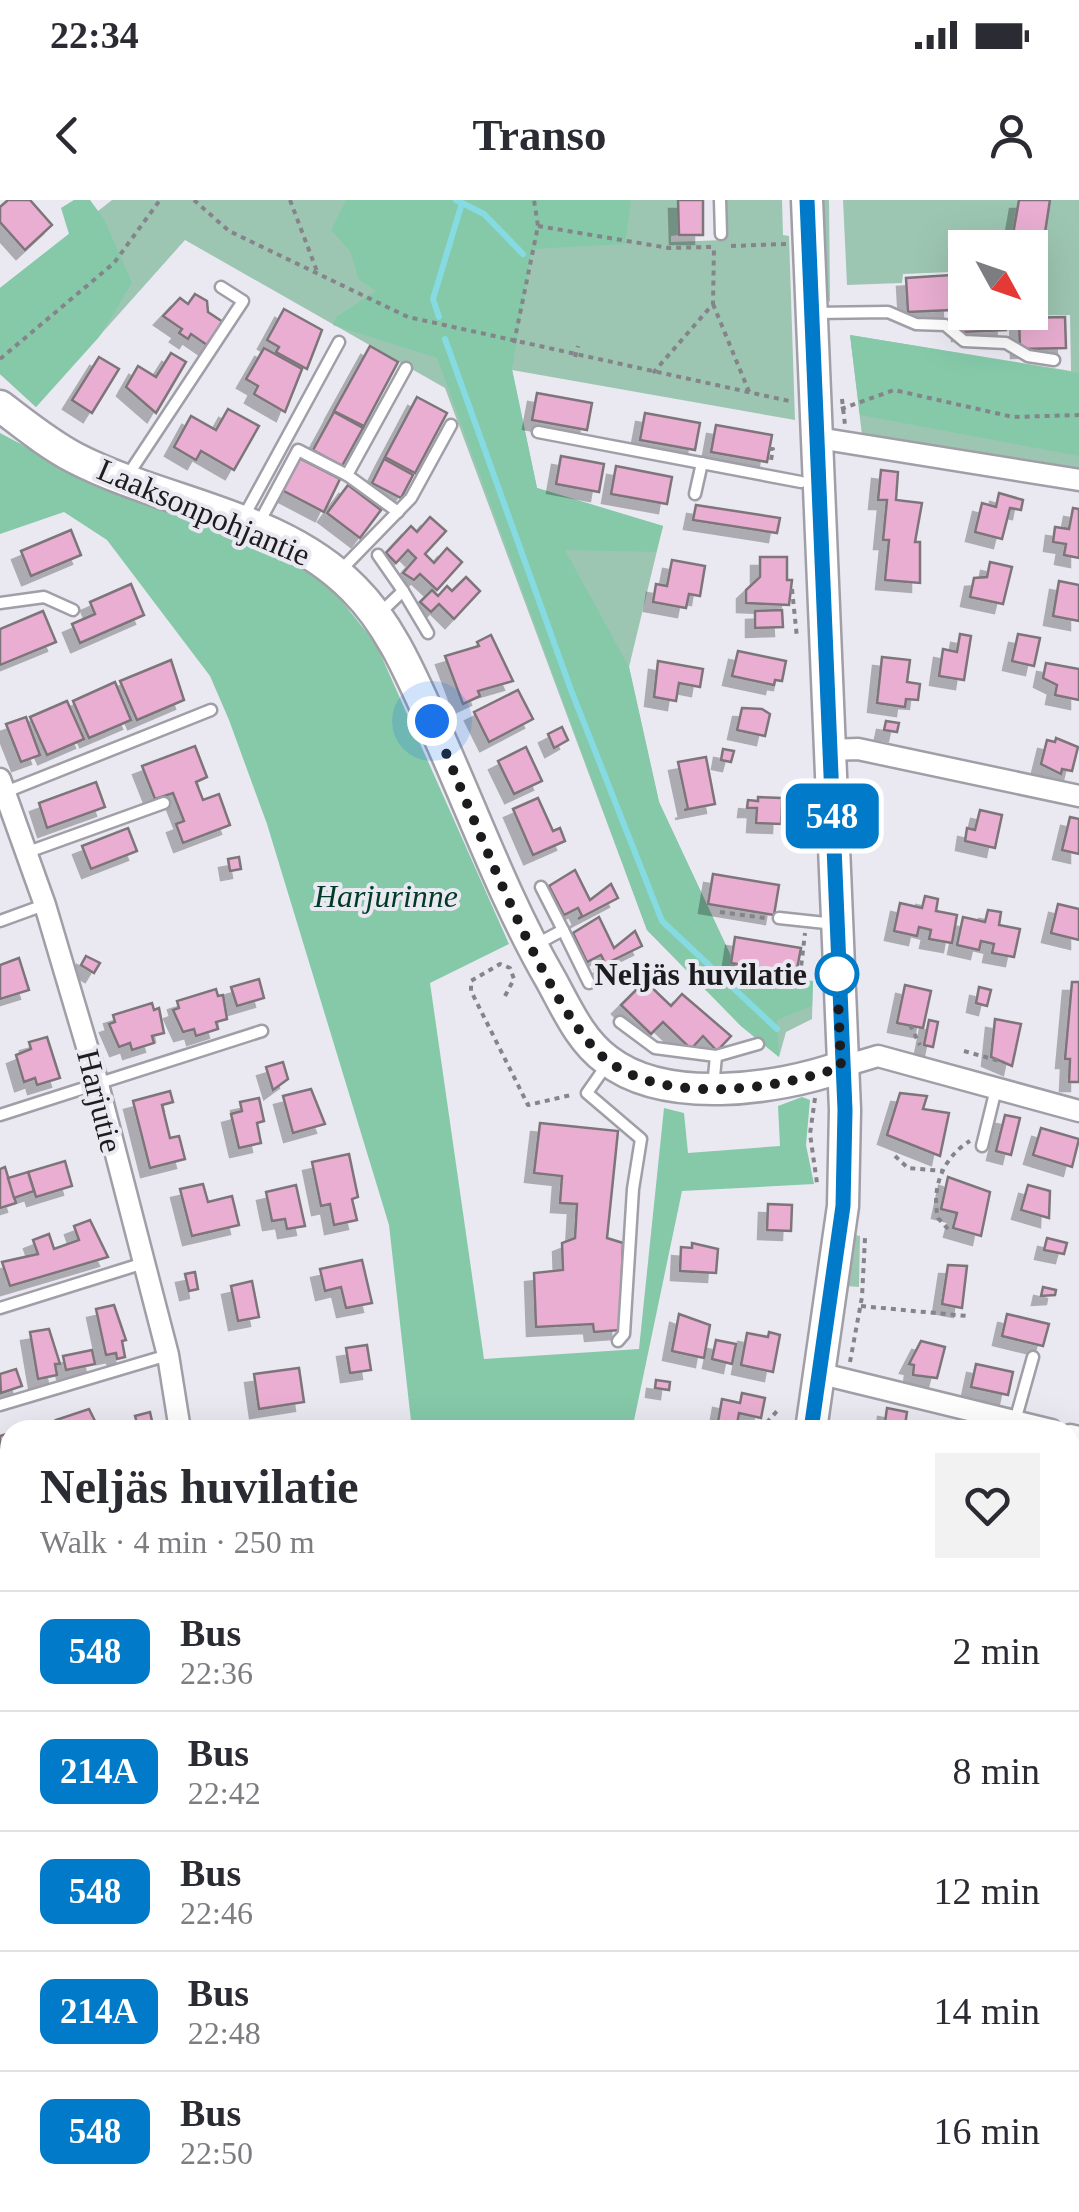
<!DOCTYPE html>
<html lang="en">
<head>
<meta charset="utf-8">
<style>
	:root { --surface:#fff; --page:#f2f2f3; --text:#2b2b33; --muted:#7c7c81; --line:#e1e1e2 }
	body { margin:0; font-family:"Times New Roman",serif; background:var(--page); color:var(--text); height:100vh; display:flex; flex-direction:column; font-size:38px; white-space:nowrap }
	* { box-sizing:border-box; margin:0 }
	p { font-size:32px; color:var(--muted) }
	.icon { flex:none; width:55px; height:55px; fill:none; stroke:currentColor; stroke-width:2; stroke-linecap:round; stroke-linejoin:round }
	.map { position:relative; flex:1; overflow:hidden }
	.panel { position:absolute; left:0px; top:1220px; width:1080px; height:792px; display:flex; flex-direction:column; background:var(--surface); border-radius:30px 30px 0 0; box-shadow:0 10px 40px #0002 }
	.panel>* { flex:none }
	.badge { padding:0 20px; border-radius:15px; font-size:35px; line-height:65px }
	.needle { width:65px; rotate:130deg }
	.tools { position:absolute; left:948px; top:30px; display:grid; gap:20px }
	.tools a { display:grid; place-items:center; width:100px; height:100px; border-radius:0px; background:var(--surface); box-shadow:0 10px 40px #0002; font-size:50px }
	.you { position:absolute; width:50px; height:50px; margin:-25px; border:8px solid #fff; border-radius:50%; background:#1a73e8; box-shadow:0 0 0 15px #1a73e833 }
	.map>.badge { position:absolute; translate:-50% -50%; box-shadow:0 0 0 5px #fff }
	.round { display:grid; place-items:center; flex:none; width:105px; height:105px; border-radius:0px; background:var(--page) }
	.headline { display:flex; align-items:center; justify-content:space-between; height:170px; padding:0 40px }
	h1 { font-size:48px; font-weight:700; line-height:75px }
	ul { padding:0; list-style:none }
	li { display:flex; align-items:center; gap:30px; height:120px; padding:0 40px; border-top:2px solid var(--line) }
	li div { flex:1 }
	li b { display:block; font-size:38px }
	li em { font-style:normal }
	li .badge { min-width:110px; font-weight:700; text-align:center }
	.status { display:flex; justify-content:space-between; align-items:center; height:70px; padding:0 50px; background:var(--surface); direction:ltr }
	.status svg { height:28px; fill:currentColor }
	header { display:flex; justify-content:space-between; align-items:center; height:130px; padding:0 40px; background:var(--surface); font-size:45px; font-weight:700 }
	.map>svg:first-child { display:block }
</style>
</head>
<body>
<div class="status"><b>22:34</b><svg viewBox="0 0 49 12"><path d="M0 12V9h3v3zM5 12V6h3v6zM10 12V3h3v9zM15 12V0h3v12zM26 1h20v11H26zM47 4h2v5h-2z"/></svg></div>
<header><svg class="icon" aria-label="back" viewBox="0 0 24 24"><path d="M15 5l-7 7 7 7"/></svg>Transo<svg class="icon" aria-label="person" viewBox="0 0 24 24"><circle cx="12" cy="8" r="4"/><path d="M4 21q1-7 8-7t8 7"/></svg></header>
<div class="map">
<svg width="1079" height="2012" viewBox="0 0 1079 2012">
	<defs>
		<filter id="shadow"><feDropShadow dx="-9" dy="9" stdDeviation="0" flood-color="#0004"/></filter>
	</defs>
	<rect width="100%" height="100%" fill="#eae9f2"/>
	<polygon fill="#eadaed" points="0,1945 10,1960 10,2002 40,2003 47,2012 0,2012"/>
	<g fill="#9dc6b2">
		<polygon points="112,0 678,0 679,35 671,36 671,42 724,40 724,0 782,0 783,35 789,36 795,220 512,170 537,288 663,326 629,467 659,602 737,769 745,775 813,781 812,819 786,832 779,857 741,826 647,730 445,188 185,40 36,207 0,174 0,88"/>
		<polygon points="821,0 829,0 830,102 824,96"/>
		<polygon points="843,0 1079,0 1079,275 862,235 850,135 1071,171 1070,115 1008,116 1008,113 1030,112 1030,48 965,48 965,94 952,95 951,72 903,74 902,83 847,85"/>
		<polygon points="850,1034 860,1036 859,1087 845,1086"/>
	</g>
	<g fill="#85c9a9">
		<polygon points="74,0 90,0 104,19 132,83 99,137 36,207 0,174 0,88 69,34 61,8"/>
		<polygon points="346,0 631,0 625,44 532,49 512,169 537,288 663,326 656,352 565,350 629,467 659,602 737,769 745,775 813,781 812,806 777,820 779,857 741,826 647,730 437,158 333,125 336,117 376,91 359,80 350,51 331,30"/>
		<polygon points="850,135 1079,173 1079,256 860,215"/>
		<polygon points="0,233 68,269 303,364 333,390 376,444 509,744 430,783 484,1159 639,1149 664,908 684,913 688,953 780,946 778,906 802,897 810,900 806,945 814,984 682,991 632,1230 412,1230 389,1025 267,624 229,520 210,476 107,340 64,312 0,334"/>
		<polygon points="0,1415 10,1449 10,1960 0,1945"/>
		<polygon points="40,2003 191,2003 193,2012 47,2012"/>
		<polygon points="350,2003 350,2002 464,2003 462,2012 361,2012 348,2010"/>
	</g>
	<g fill="none" stroke-linecap="round" stroke-linejoin="round">
		<g stroke="#86dbe2" stroke-width="6">
			<polyline points="462,3 484,14 523,54"/>
			<polyline points="439,117 433,99 462,3 456,0"/>
			<polyline points="445,139 571,490 662,721 777,829"/>
		</g>
	</g>
	<g fill="#e9aed1" stroke="#7d7579" stroke-width="2.5" filter="url(#shadow)">
		<polygon points="8,0 30,0 52,25 25,50 0,22 0,7"/>
		<polygon points="678,0 703,0 703,35 679,35"/>
		<polygon points="1019,0 1050,0 1044,39 1013,34"/>
		<polygon points="951,75 952,110 908,112 906,78"/>
		<polygon points="195,94 207,101 208,112 223,122 207,145 191,134 188,139 179,133 182,129 163,116 180,98 188,104"/>
		<polygon points="960,98 965,98 965,112 1005,112 1006,130 961,132"/>
		<polygon points="284,109 322,130 307,169 276,152 279,147 267,140"/>
		<polygon points="1065,117 1066,148 1020,149 1019,118"/>
		<polygon points="370,146 398,162 364,226 334,211"/>
		<polygon points="264,148 302,169 285,212 254,194 258,186 246,179"/>
		<polygon points="171,153 186,162 156,213 126,187 138,166 156,177"/>
		<polygon points="99,157 119,169 92,213 72,200"/>
		<polygon points="537,193 592,203 587,230 532,220"/>
		<polygon points="417,197 447,213 415,273 385,257"/>
		<polygon points="228,209 259,226 234,270 201,251 196,260 174,247 191,216 216,230"/>
		<polygon points="334,212 363,228 342,266 313,250"/>
		<polygon points="645,213 700,223 695,250 640,240"/>
		<polygon points="716,225 772,235 767,262 711,252"/>
		<polygon points="561,256 604,264 599,292 556,284"/>
		<polygon points="297,257 340,279 324,312 280,289"/>
		<polygon points="384,259 413,275 401,298 372,283"/>
		<polygon points="616,266 672,277 667,304 611,294"/>
		<polygon points="881,270 898,272 896,300 922,303 915,342 920,342 920,383 885,380 889,340 883,340 887,300 878,300"/>
		<polygon points="348,285 381,310 360,338 327,313"/>
		<polygon points="999,293 1023,300 1021,310 1010,308 1002,339 975,332 982,303 996,307"/>
		<polygon points="696,305 780,318 777,333 693,320"/>
		<polygon points="1073,308 1079,309 1079,358 1064,355 1066,344 1053,342 1055,327 1069,329"/>
		<polygon points="430,317 446,331 425,354 434,363 447,348 462,362 437,390 420,374 414,380 403,373 416,358 408,350 396,363 386,353 411,326 417,332"/>
		<polygon points="71,330 81,355 31,376 21,351"/>
		<polygon points="760,357 787,357 787,380 792,380 789,405 746,403 746,390 760,377"/>
		<polygon points="672,360 705,366 700,396 689,394 686,408 653,402 656,384 667,386"/>
		<polygon points="990,362 1012,367 1003,404 970,397 974,378 987,377"/>
		<polygon points="466,377 480,391 454,419 439,404 431,412 420,402 432,390 438,396 447,386 452,391"/>
		<polygon points="1059,381 1079,385 1079,421 1053,416"/>
		<polygon points="131,384 144,415 80,443 72,424 95,414 90,402"/>
		<polygon points="782,410 783,427 755,428 755,411"/>
		<polygon points="43,411 56,442 0,465 0,429"/>
		<polygon points="960,434 971,436 964,480 939,476 943,449 957,452"/>
		<polygon points="1018,434 1040,438 1034,466 1012,461"/>
		<polygon points="491,435 513,481 478,491 480,496 463,504 445,456 479,446 477,442"/>
		<polygon points="738,451 786,461 782,481 775,480 774,485 732,476"/>
		<polygon points="882,457 910,460 907,482 920,484 918,500 906,499 905,507 877,503"/>
		<polygon points="171,460 184,500 137,520 120,481"/>
		<polygon points="658,461 703,469 700,487 679,483 676,501 654,497"/>
		<polygon points="1046,463 1079,469 1079,500 1055,495 1057,485 1043,478"/>
		<polygon points="115,482 131,520 89,538 73,501"/>
		<polygon points="518,490 533,519 489,542 474,512"/>
		<polygon points="67,501 84,539 47,555 30,517"/>
		<polygon points="742,508 762,509 770,514 765,536 737,530"/>
		<polygon points="26,517 40,555 21,562 6,524"/>
		<polygon points="886,521 899,523 897,532 884,530"/>
		<polygon points="562,527 568,540 554,548 548,534"/>
		<polygon points="1056,538 1078,547 1072,571 1062,569 1061,574 1041,564 1047,540 1055,542"/>
		<polygon points="195,546 207,577 196,582 203,600 219,594 230,625 183,643 176,624 184,621 173,593 155,599 142,566"/>
		<polygon points="526,547 542,581 514,594 498,561"/>
		<polygon points="723,549 734,551 731,562 721,560"/>
		<polygon points="706,557 715,604 684,610 688,609 678,562"/>
		<polygon points="96,582 105,607 47,628 39,603"/>
		<polygon points="758,597 782,598 781,624 756,623 757,608 747,608 748,600 758,601"/>
		<polygon points="538,598 553,631 560,628 565,641 533,655 513,609"/>
		<polygon points="980,610 1002,615 995,648 965,641 967,628 975,630"/>
		<polygon points="1070,617 1079,619 1079,654 1062,650"/>
		<polygon points="128,628 137,651 91,669 82,646"/>
		<polygon points="239,657 241,669 230,671 228,659"/>
		<polygon points="575,670 590,700 611,684 618,698 578,719 582,716 578,708 564,715 549,686"/>
		<polygon points="713,674 779,685 774,715 708,704"/>
		<polygon points="925,696 938,699 936,711 957,715 952,743 929,739 931,730 919,727 917,736 894,731 900,703 922,708"/>
		<polygon points="1058,704 1079,709 1079,740 1051,733"/>
		<polygon points="988,710 1001,712 999,725 1020,729 1014,757 992,753 994,744 981,741 979,750 957,745 963,717 985,722"/>
		<polygon points="599,717 614,748 635,731 642,746 601,766 605,763 601,755 587,762 573,733"/>
		<polygon points="735,737 801,748 796,774 731,763"/>
		<polygon points="86,756 100,763 94,773 81,765"/>
		<polygon points="19,758 29,790 0,799 0,765"/>
		<polygon points="259,779 264,798 237,806 231,787"/>
		<polygon points="645,781 671,806 682,794 731,836 717,851 703,836 691,849 663,822 651,834 621,805"/>
		<polygon points="1072,782 1079,782 1079,882 1069,882 1070,859 1065,859"/>
		<polygon points="905,785 931,791 923,828 897,823"/>
		<polygon points="979,787 991,790 987,806 976,803"/>
		<polygon points="216,789 218,796 223,795 227,819 216,822 218,829 196,836 194,829 183,832 173,810 179,808 177,801"/>
		<polygon points="152,803 154,810 159,808 164,833 152,836 154,843 132,850 130,843 119,847 109,824 115,822 113,815"/>
		<polygon points="995,819 1021,824 1012,866 991,857"/>
		<polygon points="929,820 938,822 933,847 924,845"/>
		<polygon points="47,837 60,878 37,885 35,878 24,882 16,855 31,849 29,842"/>
		<polygon points="283,862 288,879 273,890 266,867"/>
		<polygon points="311,889 325,924 293,933 283,896"/>
		<polygon points="170,891 173,902 162,905 170,938 179,936 185,959 150,968 133,901"/>
		<polygon points="900,893 927,896 923,909 949,913 940,956 887,935"/>
		<polygon points="259,898 264,921 257,923 261,943 239,948 231,914 242,911 240,902"/>
		<polygon points="1005,915 1020,918 1011,955 996,951"/>
		<polygon points="540,923 618,931 607,1038 623,1043 620,1130 594,1132 593,1124 536,1127 534,1073 563,1070 562,1043 575,1038 577,1004 560,1003 562,976 534,973"/>
		<polygon points="1041,928 1079,939 1072,967 1033,955"/>
		<polygon points="349,954 358,997 352,999 357,1020 334,1025 330,1004 321,1006 312,962"/>
		<polygon points="65,961 72,986 36,997 28,972"/>
		<polygon points="5,967 16,1003 0,1008 0,969"/>
		<polygon points="28,972 34,991 14,998 8,978"/>
		<polygon points="948,977 990,992 981,1036 953,1028 957,1013 941,1009"/>
		<polygon points="203,984 208,1002 232,996 239,1025 192,1036 180,989"/>
		<polygon points="296,985 305,1026 287,1029 285,1019 272,1021 266,992"/>
		<polygon points="1028,985 1050,991 1049,1018 1021,1010"/>
		<polygon points="768,1004 792,1005 791,1031 767,1030"/>
		<polygon points="90,1020 108,1057 10,1086 2,1062 38,1054 33,1040 49,1034 54,1049 79,1040 74,1026"/>
		<polygon points="1047,1038 1067,1043 1064,1054 1044,1050"/>
		<polygon points="692,1043 718,1049 716,1073 680,1071 681,1047 692,1048"/>
		<polygon points="362,1060 372,1103 346,1108 341,1087 325,1091 320,1069"/>
		<polygon points="948,1065 967,1066 962,1108 942,1104"/>
		<polygon points="195,1072 198,1089 189,1091 185,1074"/>
		<polygon points="252,1081 259,1117 238,1121 231,1086"/>
		<polygon points="1043,1087 1056,1090 1055,1095 1041,1096"/>
		<polygon points="114,1105 126,1140 122,1141 125,1157 117,1159 116,1153 106,1155 96,1109"/>
		<polygon points="679,1114 710,1125 704,1158 672,1151"/>
		<polygon points="1007,1114 1049,1124 1043,1146 1002,1136"/>
		<polygon points="49,1129 60,1164 55,1164 57,1175 38,1179 30,1132"/>
		<polygon points="769,1132 780,1135 773,1172 741,1165 747,1133 768,1137"/>
		<polygon points="716,1140 736,1144 732,1164 712,1159"/>
		<polygon points="921,1141 945,1147 937,1178 913,1175 914,1165 909,1164"/>
		<polygon points="367,1145 371,1170 350,1173 346,1148"/>
		<polygon points="92,1150 95,1164 66,1170 63,1156"/>
		<polygon points="976,1164 1013,1172 1008,1195 971,1187"/>
		<polygon points="299,1168 304,1202 259,1209 254,1174"/>
		<polygon points="16,1169 22,1186 1,1193 0,1174"/>
		<polygon points="656,1180 670,1182 669,1190 655,1188"/>
		<polygon points="742,1193 765,1198 761,1218 739,1213 736,1230 711,1230 713,1221 718,1222 722,1199 740,1203"/>
		<polygon points="887,1208 907,1212 905,1226 885,1222"/>
		<polygon points="89,1209 96,1223 89,1230 61,1230 56,1220"/>
		<polygon points="150,1212 154,1230 139,1230 135,1216"/>
		<polygon points="9,1233 10,1285 0,1289 0,1236"/>
		<polygon points="1077,1278 1079,1278 1079,1313 1070,1311"/>
		<polygon points="1070,1407 1078,1408 1070,1435"/>
		<polygon points="1079,1583 1079,1611 1070,1604 1070,1594"/>
		<polygon points="1073,1614 1079,1618 1076,1694 1070,1689"/>
		<polygon points="1071,1889 1079,1891 1079,1909 1070,1908"/>
		<polygon points="1070,1933 1079,1934 1079,1968 1070,1967"/>
		<polygon points="481,2002 500,2002 502,2012 473,2012"/>
		<polygon points="644,2002 683,2002 680,2012 642,2012"/>
		<polygon points="939,2002 959,2005 956,2012 936,2012"/>
	</g>
	<g fill="none" stroke-linecap="round" stroke-linejoin="round">
		<g stroke="#a09fa7" stroke-width="15">
			<g id="lane">
				<polyline points="720,0 721,34"/>
				<polyline points="814,113 888,112 916,124 945,125 964,141 1006,143 1028,156 1054,160"/>
				<polyline points="538,232 801,282"/>
				<polyline points="347,275 406,168"/>
				<polyline points="126,278 243,101 221,87"/>
				<polyline points="695,294 702,263"/>
				<polyline points="243,318 339,142"/>
				<polyline points="259,323 298,250 347,275 398,312"/>
				<polyline points="378,355 403,391 380,413"/>
				<polyline points="339,372 411,298 451,225"/>
				<polyline points="403,391 428,433"/>
				<polyline points="0,403 44,397 73,410"/>
				<polyline points="3,593 211,510"/>
				<polyline points="28,652 164,603"/>
				<polyline points="541,687 563,730"/>
				<polyline points="779,718 835,724"/>
				<polyline points="0,721 44,705"/>
				<polyline points="537,744 563,730 589,783"/>
				<polyline points="620,822 655,848 716,856 713,887"/>
				<polyline points="716,856 758,844"/>
				<polyline points="608,863 587,893 641,939 633,989 624,1134 618,1141"/>
				<polyline points="0,915 262,831"/>
				<polyline points="982,946 996,889"/>
				<polyline points="0,1108 144,1063"/>
				<polyline points="0,1205 168,1155"/>
				<polyline points="1015,1221 1033,1157"/>
				<polyline points="234,2012 245,2008"/>
				<polyline points="532,2012 535,2002"/>
			</g>
		</g>
		<g stroke="#a09fa7" stroke-width="25">
			<g id="street">
				<polyline points="818,238 1079,280"/>
				<polyline points="830,550 858,549 1079,596"/>
				<polyline points="0,579 45,705 96,877 168,1155 180,1230"/>
				<polyline points="841,867 878,856 1079,911"/>
				<polyline points="822,1174 1051,1230"/>
				<polyline points="1070,1235 1079,1237"/>
				<polyline points="1070,1557 1079,1559"/>
				<polyline points="1070,1868 1079,1870"/>
				<polyline points="214,2002 215,2012"/>
			</g>
		</g>
		<g stroke="#a09fa7" stroke-width="35">
			<g id="secondary">
				<polyline points="807,0 845,910 843,1006 811,1230"/>
				<path d="M0,206c24,18 48,38 75,52 89,46 206,56 279,131 36,36 56,84 77,130 40,87 72,178 120,261 16,29 29,60 56,80 58,45 169,30 234,7"/>
				<polyline points="596,2012 599,2002"/>
			</g>
		</g>
		<g stroke="#85848a" stroke-width="4" stroke-dasharray="5 5" stroke-linecap="butt">
			<polyline points="194,0 229,31 408,117 789,201"/>
			<polyline points="290,0 318,74"/>
			<polyline points="538,26 669,48 711,47"/>
			<polyline points="731,46 786,44"/>
			<polyline points="713,104 750,194"/>
			<polyline points="514,143 538,26 534,0"/>
			<polyline points="575,157 578,146"/>
			<polyline points="0,159 114,63 160,0"/>
			<polyline points="653,173 713,104 714,47"/>
			<polyline points="842,199 845,225"/>
			<polyline points="841,209 894,190 1013,217 1079,215"/>
			<polyline points="769,249 773,249 771,260"/>
			<polyline points="792,389 797,438"/>
			<polyline points="720,712 765,718"/>
			<polyline points="741,769 800,776 805,733"/>
			<polyline points="505,796 514,779 510,768 500,764 471,781 471,791 528,905 571,895"/>
			<polyline points="910,825 920,845"/>
			<polyline points="964,851 1003,862"/>
			<polyline points="815,898 810,934 817,983"/>
			<polyline points="895,956 908,968 943,971"/>
			<path d="M948,1029l-10,-11c-7,-30 5,-61 32,-77"/>
			<polyline points="861,1106 967,1116"/>
			<polyline points="850,1162 862,1097 865,1038"/>
			<polyline points="736,1229 743,1230"/>
			<polyline points="760,1230 778,1210"/>
			<polyline points="0,1727 10,1730"/>
			<polyline points="0,1756 10,1774"/>
			<polyline points="0,1830 10,1821"/>
			<polyline points="0,1850 10,1871"/>
			<polyline points="114,2002 129,2002"/>
			<polyline points="64,2012 66,2002"/>
			<polyline points="310,2012 359,2007 383,2012"/>
		</g>
		<use href="#lane" stroke="#fff" stroke-width="10"/>
		<use href="#street" stroke="#fff" stroke-width="20"/>
		<use href="#secondary" stroke="#fff" stroke-width="30"/>
	</g>
	<g fill="none" stroke-linecap="round" stroke-linejoin="round">
		<g stroke="#fff" stroke-width="22">
			<polyline id="line" points="807,0 845,910 843,1006 811,1230"/>
		</g>
		<use href="#line" stroke="#007ac9" stroke-width="15"/>
		<path stroke="#1c1c1f" stroke-width="10" stroke-dasharray="0 18" d="M432,521c36,78 115,300 180,343 60,40 163,26 229,3l-4,-93"/>
	</g>
	<circle fill="#fff" stroke="#007ac9" stroke-width="5" cx="837" cy="774" r="20"/>
	<g text-anchor="middle" dominant-baseline="central" stroke-width="8" stroke-linejoin="round" paint-order="stroke">
		<g font-size="32" fill="#1c1c1f" stroke="#eae9f2">
			<text transform="translate(204 312) rotate(23)">Laaksonpohjantie</text>
			<text transform="translate(100 901) rotate(76)">Harjutie</text>
		</g>
		<g font-size="32" font-style="italic" fill="#003b27" stroke="#eae9f2">
			<text x="386" y="696">Harjurinne</text>
		</g>
		<g font-size="32" font-weight="bold" fill="#1c1c1f" stroke="#eae9f2" text-anchor="end">
			<text x="807" y="774">Neljäs huvilatie</text>
		</g>
	</g>
</svg>
<div class="tools">
<a><svg class="needle" viewBox="-14 -14 28 28"><path d="M0-13l5 13h-10z" fill="#e53935"/><path d="M0 13l5-13h-10z" fill="#7c7c81"/></svg></a>
</div>
<div class="you" style="left:432px;top:521px"></div>
<b class="badge" style="left:832px;top:616px;background:#007ac9;color:#fff">548</b>
<section class="panel">
<div class="headline"><div><h1>Neljäs huvilatie</h1><p>Walk · 4 min · 250 m</p></div><a class="round"><svg class="icon" aria-label="heart" viewBox="0 0 24 24"><path d="M12 20l-8-8c-3-5 5-10 8-4 3-6 11-1 8 4z"/></svg></a></div>
<ul>
<li><span class="badge" style="background:#007ac9;color:#fff">548</span><div><b>Bus</b><p>22:36</p></div><em>2 min</em></li>
<li><span class="badge" style="background:#007ac9;color:#fff">214A</span><div><b>Bus</b><p>22:42</p></div><em>8 min</em></li>
<li><span class="badge" style="background:#007ac9;color:#fff">548</span><div><b>Bus</b><p>22:46</p></div><em>12 min</em></li>
<li><span class="badge" style="background:#007ac9;color:#fff">214A</span><div><b>Bus</b><p>22:48</p></div><em>14 min</em></li>
<li><span class="badge" style="background:#007ac9;color:#fff">548</span><div><b>Bus</b><p>22:50</p></div><em>16 min</em></li>
</ul>
</section>
</div>
</body>
</html>
